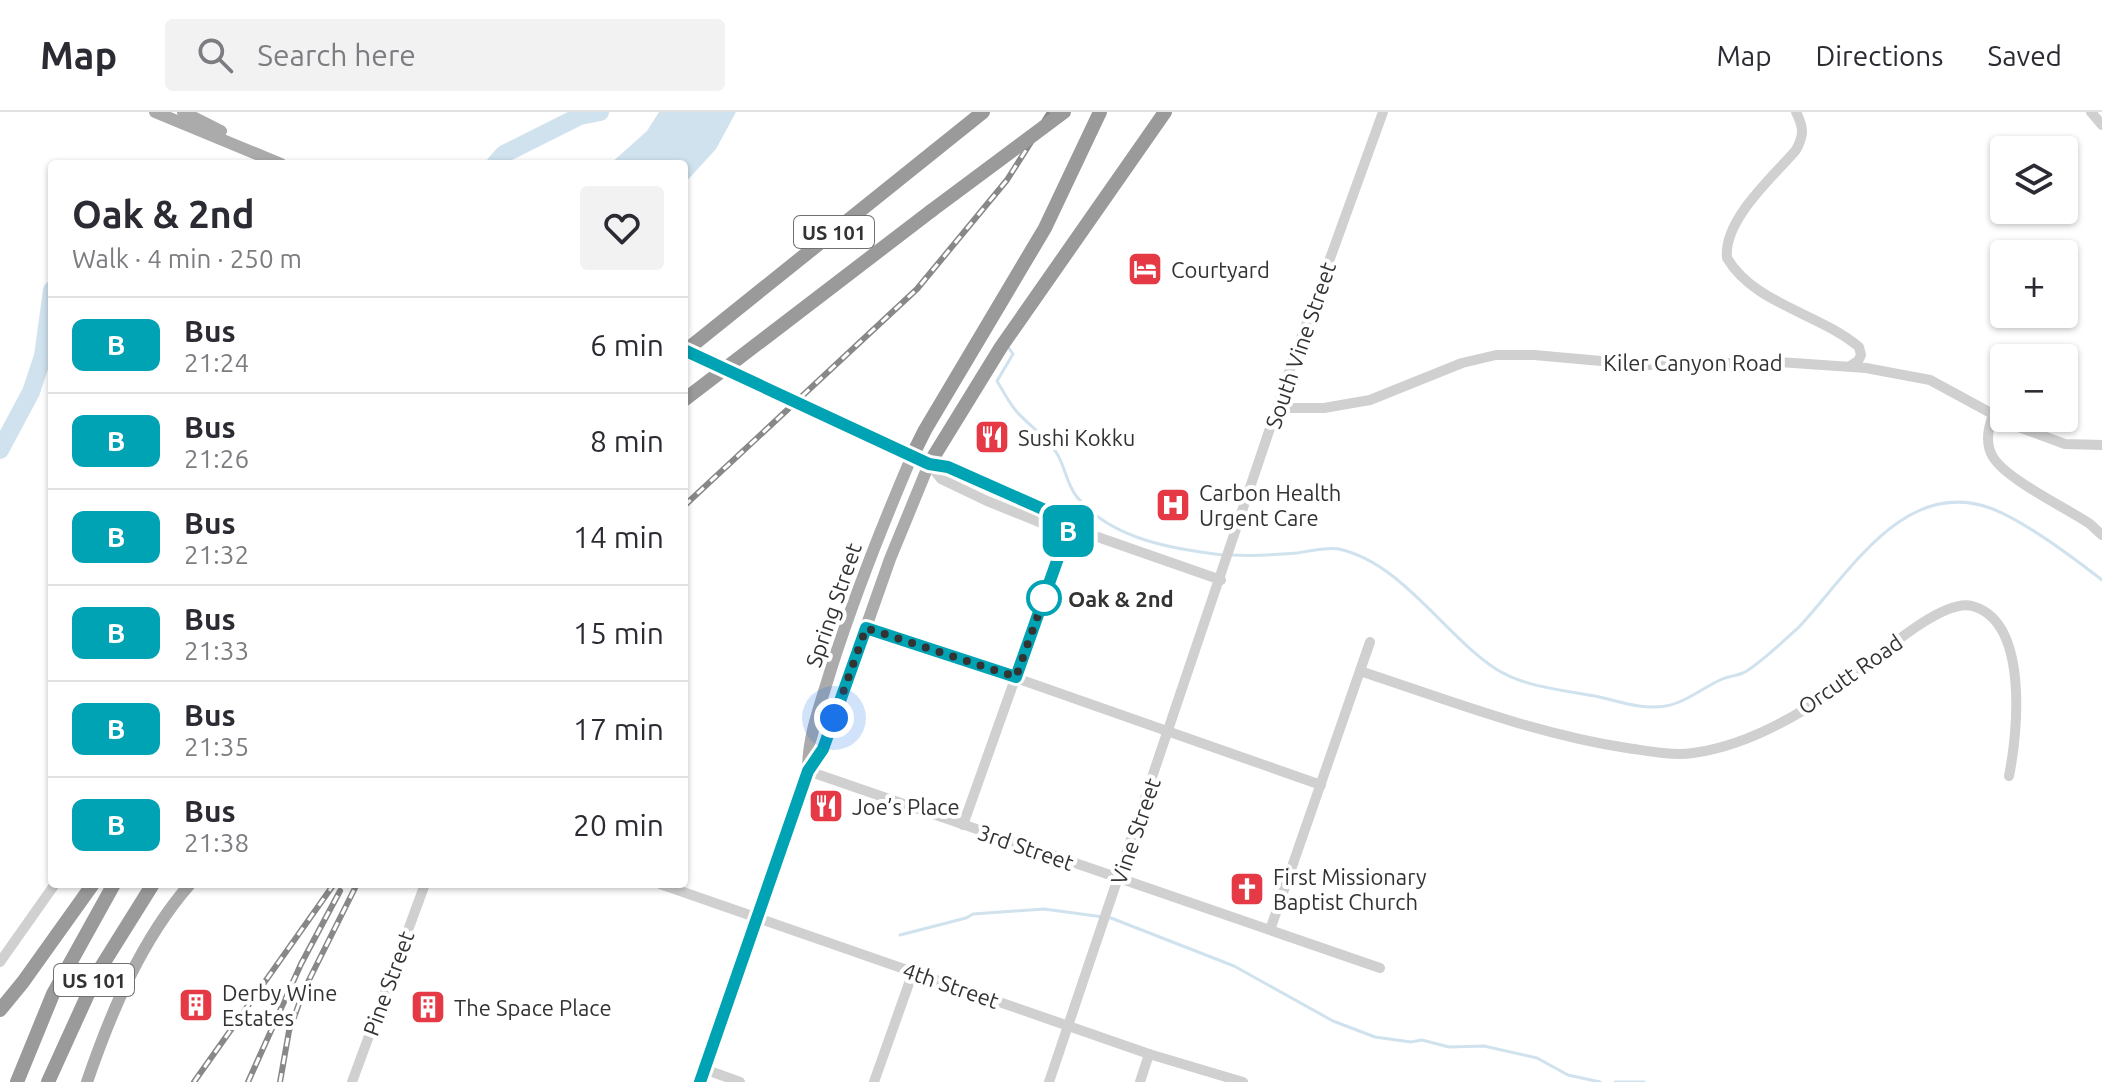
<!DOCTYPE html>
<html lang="en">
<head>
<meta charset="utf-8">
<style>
	:root { --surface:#fff; --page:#f2f2f3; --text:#2b2b33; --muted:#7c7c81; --line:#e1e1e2 }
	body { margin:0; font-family:Ubuntu,sans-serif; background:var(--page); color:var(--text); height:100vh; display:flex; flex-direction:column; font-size:30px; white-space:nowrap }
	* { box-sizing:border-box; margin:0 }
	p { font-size:26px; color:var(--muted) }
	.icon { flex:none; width:44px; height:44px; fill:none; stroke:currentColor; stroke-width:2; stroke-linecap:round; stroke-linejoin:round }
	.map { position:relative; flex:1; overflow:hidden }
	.sheet { position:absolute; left:48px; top:48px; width:640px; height:728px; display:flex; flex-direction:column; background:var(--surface); border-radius:8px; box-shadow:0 2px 6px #0004 }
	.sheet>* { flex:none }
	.badge { padding:0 16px; border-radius:12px; font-size:28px; line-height:52px }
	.tools { position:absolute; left:1990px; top:24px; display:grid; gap:16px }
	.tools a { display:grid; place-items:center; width:88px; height:88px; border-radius:8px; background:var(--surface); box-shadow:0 2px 6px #0004; font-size:40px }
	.you { position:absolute; width:40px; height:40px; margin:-20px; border:6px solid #fff; border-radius:50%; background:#1a73e8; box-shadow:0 0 0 12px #1a73e833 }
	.map>.badge { position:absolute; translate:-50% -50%; box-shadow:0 0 0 4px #fff }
	.round { display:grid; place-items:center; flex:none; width:84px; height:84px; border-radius:8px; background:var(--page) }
	.summary { display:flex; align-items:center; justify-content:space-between; height:136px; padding:0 24px }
	h1 { font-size:38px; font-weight:700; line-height:60px }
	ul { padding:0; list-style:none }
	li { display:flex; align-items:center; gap:24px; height:96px; padding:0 24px; border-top:2px solid var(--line) }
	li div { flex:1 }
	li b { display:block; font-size:30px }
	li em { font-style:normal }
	li .badge { min-width:88px; font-weight:700; text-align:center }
	header { display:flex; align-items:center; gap:48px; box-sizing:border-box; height:112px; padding:0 40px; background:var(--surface); border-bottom:2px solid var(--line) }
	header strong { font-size:38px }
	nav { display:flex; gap:44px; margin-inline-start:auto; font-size:28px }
	.search { width:560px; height:72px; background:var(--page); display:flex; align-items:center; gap:20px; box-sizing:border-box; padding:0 28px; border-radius:8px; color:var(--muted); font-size:30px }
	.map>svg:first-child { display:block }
</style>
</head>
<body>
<header>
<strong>Map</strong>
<div class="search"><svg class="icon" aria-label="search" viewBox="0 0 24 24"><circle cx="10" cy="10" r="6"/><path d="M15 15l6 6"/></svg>Search here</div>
<nav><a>Map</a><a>Directions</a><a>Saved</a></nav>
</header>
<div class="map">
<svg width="2102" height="970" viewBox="0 0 2102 970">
	<rect width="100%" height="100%" fill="#fff"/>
	<polygon fill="#cfe2ee" points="659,0 736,0 716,37 684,72 684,52 610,52 647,19"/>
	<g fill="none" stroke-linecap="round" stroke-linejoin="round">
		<g stroke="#cfe2ee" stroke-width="3">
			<path d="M1008,235l5,7 -16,27c6,10 12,22 20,31 13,14 28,24 39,40 9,13 10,32 21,45 34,42 95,52 146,58"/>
			<path d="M1231,443c22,1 44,0 66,-2 13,-2 30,-6 42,-4 63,14 105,86 157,120 28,18 67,21 99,27 24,5 46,14 71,10 18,-3 37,-18 54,-26 8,-4 16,-4 23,-7 13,-6 45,-36 56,-46 50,-53 105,-150 191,-119 31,11 85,51 112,72"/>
			<polyline points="900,823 966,806 973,802 1044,797 1111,806 1234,854 1333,909 1375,925 1411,930 1422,928 1449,935 1484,934 1537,946 1568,963 1600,970"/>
			<polyline points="1615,970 1644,970"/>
		</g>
		<g stroke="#cfe2ee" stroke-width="18">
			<polyline points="495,52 504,42 580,4 600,0"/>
			<polyline points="0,338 31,280 43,244 52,178"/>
		</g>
		<g stroke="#d0d0d0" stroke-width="10">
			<path d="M1796,0c8,16 8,23 0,38 -23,27 -73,70 -69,108 27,46 92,55 132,89l2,8 -3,6 -8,5"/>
			<polyline points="2091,0 2102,13"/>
			<polyline points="1278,296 1324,296 1370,288 1462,251 1496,243 1534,243 1646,253 1779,250 1866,256 1930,268 2013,313 2065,332 2102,333"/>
			<path d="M1993,303c-5,13 -8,29 0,42 14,23 72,50 97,67l12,11"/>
			<polyline points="929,352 941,367 987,389 1049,414 1069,415 1221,468"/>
			<polyline points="929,352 948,355 1054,402 1069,415"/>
			<polyline points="866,516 936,538 1321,673"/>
			<path d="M1360,559c88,29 175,63 267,77 21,3 45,8 66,5 47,-6 94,-31 133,-57 31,-20 111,-99 146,-90 57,15 46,126 37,170"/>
			<polyline points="808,659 1380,856"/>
			<polyline points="963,713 1069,415"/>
			<polyline points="660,772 1149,942 1243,970"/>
			<polyline points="1270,818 1370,530"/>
			<polyline points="0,850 55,772"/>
			<polyline points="704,957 740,970"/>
			<polyline points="352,970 425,772"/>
			<polyline points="874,970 913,860"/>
			<polyline points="1049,970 1289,260 1383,0"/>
			<polyline points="1140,970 1149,942"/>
		</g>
		<g stroke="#ababab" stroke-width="12">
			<polyline points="155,0 281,52"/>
			<polyline points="183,0 221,19"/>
			<path d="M808,658c0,-35 13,-67 23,-101 23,-72 51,-143 81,-213"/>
			<path d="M87,970c24,-70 54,-142 103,-198"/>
			<polyline points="700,970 808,659 823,637 890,447 929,352 838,311"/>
		</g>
		<g stroke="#9a9a9a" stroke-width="14">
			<polyline points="684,240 983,0"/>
			<polyline points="684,288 931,99"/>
			<polyline points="912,344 925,318 1045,116 1100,0"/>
			<polyline points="929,352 1001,235 1165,0"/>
			<polyline points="0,898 23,870 93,772"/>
			<polyline points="17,970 53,882 114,772"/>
			<polyline points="48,970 98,860 153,772"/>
		</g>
		<g stroke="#888" stroke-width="6">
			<g id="rail">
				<polyline points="684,394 917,177 1007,68 1050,0"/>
				<polyline points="194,970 334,772"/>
				<polyline points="248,970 301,852 340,779"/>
				<polyline points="280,970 289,919 304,878 357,772"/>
			</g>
		</g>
		<use href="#rail" stroke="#fff" stroke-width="3" stroke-dasharray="9" stroke-linecap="butt"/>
		<polyline stroke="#ababab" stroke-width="12" points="684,238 838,311"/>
		<polyline stroke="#9a9a9a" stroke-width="14" points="931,99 1064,0"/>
	</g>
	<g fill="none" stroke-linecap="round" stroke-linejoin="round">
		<g stroke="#fff" stroke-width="18">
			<polyline id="line" points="684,238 929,352 948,355 1054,402 1069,415 1016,565 866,516 823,637 808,659 700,970"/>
		</g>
		<use href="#line" stroke="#00a3b4" stroke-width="12"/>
		<polyline stroke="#333" stroke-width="8" stroke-dasharray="0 14.4" points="834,606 866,516 1016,565 1048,475 1044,486"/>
	</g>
	<defs>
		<g id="hotel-square" transform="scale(1.8)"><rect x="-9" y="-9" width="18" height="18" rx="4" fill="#e63946" stroke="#fff"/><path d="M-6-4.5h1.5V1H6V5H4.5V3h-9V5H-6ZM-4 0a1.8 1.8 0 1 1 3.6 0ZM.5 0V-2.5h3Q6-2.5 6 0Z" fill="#fff"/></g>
		<g id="restaurant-square" transform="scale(1.8)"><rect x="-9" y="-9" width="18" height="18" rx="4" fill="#e63946" stroke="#fff"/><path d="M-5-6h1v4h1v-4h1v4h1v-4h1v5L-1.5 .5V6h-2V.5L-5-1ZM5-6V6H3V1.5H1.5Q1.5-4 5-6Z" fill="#fff"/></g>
		<g id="hospital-square" transform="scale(1.8)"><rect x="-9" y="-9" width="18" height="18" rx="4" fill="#e63946" stroke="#fff"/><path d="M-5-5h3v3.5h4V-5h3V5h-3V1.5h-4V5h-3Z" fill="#fff"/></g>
		<g id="church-square" transform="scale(1.8)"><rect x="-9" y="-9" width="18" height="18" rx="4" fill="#e63946" stroke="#fff"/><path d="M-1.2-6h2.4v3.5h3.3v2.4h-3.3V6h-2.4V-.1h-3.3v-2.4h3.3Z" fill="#fff"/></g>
		<g id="building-square" transform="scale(1.8)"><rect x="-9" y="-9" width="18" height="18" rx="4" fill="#e63946" stroke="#fff"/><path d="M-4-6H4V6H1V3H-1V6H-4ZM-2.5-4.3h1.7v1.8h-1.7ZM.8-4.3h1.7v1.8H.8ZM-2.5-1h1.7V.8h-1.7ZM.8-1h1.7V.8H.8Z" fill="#fff"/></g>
	</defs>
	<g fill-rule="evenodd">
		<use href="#hotel-square" x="1145" y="157"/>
		<use href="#restaurant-square" x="992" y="325"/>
		<use href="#hospital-square" x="1173" y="393"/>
		<use href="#restaurant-square" x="826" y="694"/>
		<use href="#church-square" x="1247" y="777"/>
		<use href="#building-square" x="196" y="893"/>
		<use href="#building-square" x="428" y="895"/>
	</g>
	<circle fill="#fff" stroke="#00a3b4" stroke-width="4" cx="1044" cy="486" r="16"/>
	<g text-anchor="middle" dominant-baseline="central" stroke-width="8" stroke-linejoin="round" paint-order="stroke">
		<g fill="#fff" stroke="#707070" stroke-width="2">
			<rect x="794" y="104" width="80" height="32" rx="6"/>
			<rect x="54" y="852" width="80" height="32" rx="6"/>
		</g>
		<g font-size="20" font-weight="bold" fill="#333">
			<text x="834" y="120">US 101</text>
			<text x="94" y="868">US 101</text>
		</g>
		<g font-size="22" fill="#333" stroke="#fff" text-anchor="start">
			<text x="1171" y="157">Courtyard</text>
			<text x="1018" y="325">Sushi Kokku</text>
			<text x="1199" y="380">Carbon Health<tspan x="1199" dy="25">Urgent Care</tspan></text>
			<text x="852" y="694">Joe’s Place</text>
			<text x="1273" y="764">First Missionary<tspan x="1273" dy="25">Baptist Church</tspan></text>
			<text x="222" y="880">Derby Wine<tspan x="222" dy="25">Estates</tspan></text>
			<text x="454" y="895">The Space Place</text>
		</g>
		<g font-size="22" fill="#333" stroke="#fff">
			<text transform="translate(1300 233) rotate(-71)">South Vine Street</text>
			<text x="1693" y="250">Kiler Canyon Road</text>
			<text transform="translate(833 493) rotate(-71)">Spring Street</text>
			<text transform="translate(1850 562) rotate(-35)">Orcutt Road</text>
			<text transform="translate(1135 719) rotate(-71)">Vine Street</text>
			<text transform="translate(1026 735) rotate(19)">3rd Street</text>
			<text transform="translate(388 871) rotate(-70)">Pine Street</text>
			<text transform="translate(951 873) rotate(19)">4th Street</text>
		</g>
		<g font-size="22" font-weight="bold" fill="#333" stroke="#fff" text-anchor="start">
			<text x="1068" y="486">Oak &amp; 2nd</text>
		</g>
	</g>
</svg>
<div class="tools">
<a><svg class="icon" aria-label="layers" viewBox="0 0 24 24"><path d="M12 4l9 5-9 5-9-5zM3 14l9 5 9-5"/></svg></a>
<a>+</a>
<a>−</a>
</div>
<div class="you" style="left:834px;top:606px"></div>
<b class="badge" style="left:1068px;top:419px;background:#00a3b4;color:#fff">B</b>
<section class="sheet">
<div class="summary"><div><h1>Oak &amp; 2nd</h1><p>Walk · 4 min · 250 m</p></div><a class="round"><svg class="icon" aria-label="heart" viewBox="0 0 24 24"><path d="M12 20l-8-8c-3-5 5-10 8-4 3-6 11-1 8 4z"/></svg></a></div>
<ul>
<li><span class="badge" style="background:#00a3b4;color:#fff">B</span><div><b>Bus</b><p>21:24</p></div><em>6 min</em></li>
<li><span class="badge" style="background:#00a3b4;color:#fff">B</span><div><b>Bus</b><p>21:26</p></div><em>8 min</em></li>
<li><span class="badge" style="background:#00a3b4;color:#fff">B</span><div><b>Bus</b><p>21:32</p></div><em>14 min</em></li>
<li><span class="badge" style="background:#00a3b4;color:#fff">B</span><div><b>Bus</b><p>21:33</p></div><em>15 min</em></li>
<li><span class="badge" style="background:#00a3b4;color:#fff">B</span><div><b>Bus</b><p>21:35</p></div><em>17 min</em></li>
<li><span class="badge" style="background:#00a3b4;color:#fff">B</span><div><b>Bus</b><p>21:38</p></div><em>20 min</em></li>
</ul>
</section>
</div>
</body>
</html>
